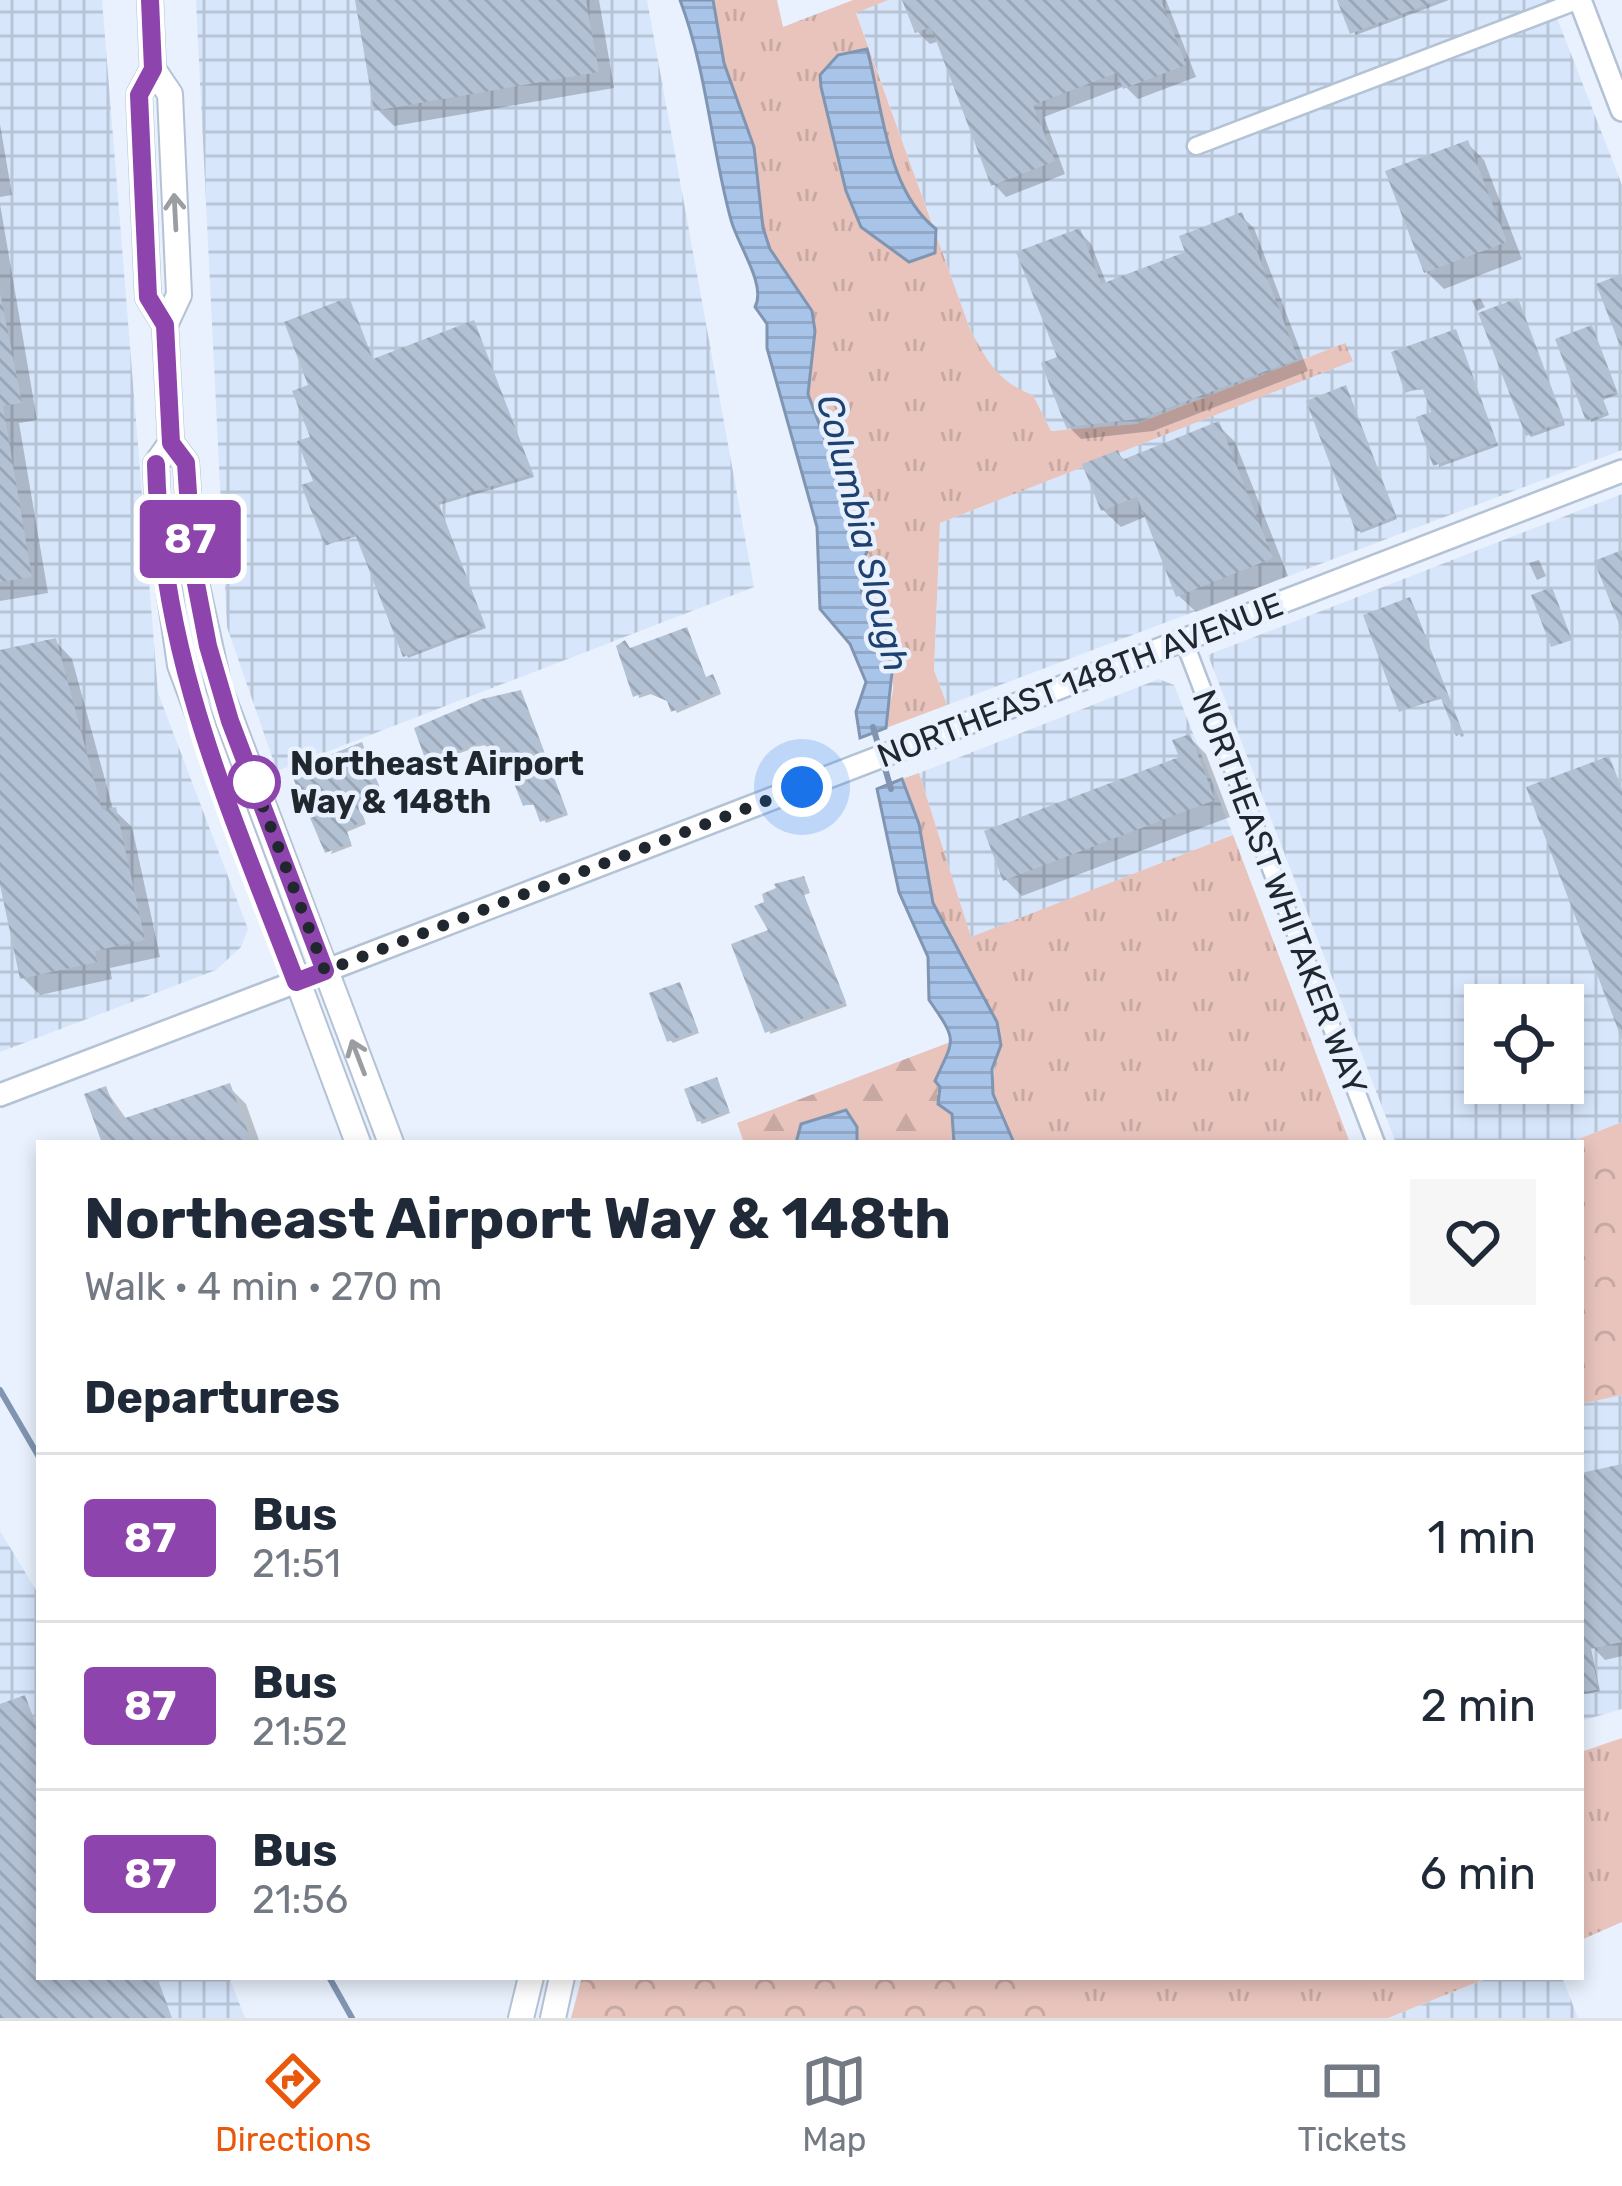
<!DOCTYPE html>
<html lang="en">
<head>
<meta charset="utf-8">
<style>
	:root { --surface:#fff; --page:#f6f6f7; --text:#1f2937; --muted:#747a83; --line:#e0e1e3; --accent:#ea580c }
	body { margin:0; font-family:Rubik,sans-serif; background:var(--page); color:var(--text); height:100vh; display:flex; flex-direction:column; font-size:45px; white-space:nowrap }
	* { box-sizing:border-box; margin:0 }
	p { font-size:39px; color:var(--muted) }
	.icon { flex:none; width:66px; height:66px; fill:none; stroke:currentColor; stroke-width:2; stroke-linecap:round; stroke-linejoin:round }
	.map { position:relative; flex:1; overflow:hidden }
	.drawer { position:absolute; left:36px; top:1140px; width:1548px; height:840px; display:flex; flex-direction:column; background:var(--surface); border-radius:0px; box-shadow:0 6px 18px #0003 }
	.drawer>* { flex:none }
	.badge { padding:0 24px; border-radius:9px; font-size:42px; line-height:78px }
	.buttons { position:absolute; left:1464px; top:984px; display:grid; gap:24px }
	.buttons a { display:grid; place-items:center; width:120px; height:120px; border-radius:0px; background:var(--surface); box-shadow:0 6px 18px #0003; font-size:60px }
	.you { position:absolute; width:60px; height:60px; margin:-30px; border:9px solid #fff; border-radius:50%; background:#1a73e8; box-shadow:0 0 0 18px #1a73e833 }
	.map>.badge { position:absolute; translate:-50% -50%; box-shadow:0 0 0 6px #fff }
	h2 { padding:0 48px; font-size:45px; line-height:108px }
	.round { display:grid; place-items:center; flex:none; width:126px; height:126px; border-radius:0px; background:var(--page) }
	.head { display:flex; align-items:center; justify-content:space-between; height:204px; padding:0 48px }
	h1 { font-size:57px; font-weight:700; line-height:90px }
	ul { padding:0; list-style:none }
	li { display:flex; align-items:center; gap:36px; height:168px; padding:0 48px; border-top:3px solid var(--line) }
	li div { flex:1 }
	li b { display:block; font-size:45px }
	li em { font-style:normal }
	li .badge { min-width:132px; font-weight:700; text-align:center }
	.menu { display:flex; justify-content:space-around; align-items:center; height:168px; border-top:3px solid var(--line); background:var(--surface); font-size:33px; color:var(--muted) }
	.menu a { display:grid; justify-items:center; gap:6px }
	.menu .selected { color:var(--accent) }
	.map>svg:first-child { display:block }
</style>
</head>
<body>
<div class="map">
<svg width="1622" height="2018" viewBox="0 0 1622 2018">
	<defs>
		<pattern id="industrial-grid" width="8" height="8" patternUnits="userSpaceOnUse" patternTransform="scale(3)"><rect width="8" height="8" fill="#d7e6fb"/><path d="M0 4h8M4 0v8" fill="none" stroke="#b8c5d7"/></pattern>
		<pattern id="grass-tufts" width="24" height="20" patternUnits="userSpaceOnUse" patternTransform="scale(3)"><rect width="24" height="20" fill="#e8c4bd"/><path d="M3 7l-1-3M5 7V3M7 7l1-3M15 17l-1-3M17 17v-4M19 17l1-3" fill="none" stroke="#c7a8a3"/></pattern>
		<pattern id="forest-firs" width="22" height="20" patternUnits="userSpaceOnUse" patternTransform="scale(3)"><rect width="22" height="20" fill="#e8c4bd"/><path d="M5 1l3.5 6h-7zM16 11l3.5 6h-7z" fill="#c7a8a3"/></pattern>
		<pattern id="park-crowns" width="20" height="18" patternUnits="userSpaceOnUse" patternTransform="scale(3)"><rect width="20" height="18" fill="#e8c4bd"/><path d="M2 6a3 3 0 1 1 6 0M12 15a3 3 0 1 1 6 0" fill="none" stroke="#c7a8a3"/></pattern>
		<pattern id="water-rules" width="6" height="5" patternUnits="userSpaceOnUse" patternTransform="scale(3)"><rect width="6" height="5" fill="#a9c4e9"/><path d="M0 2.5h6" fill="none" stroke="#91a8c8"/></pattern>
		<pattern id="building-back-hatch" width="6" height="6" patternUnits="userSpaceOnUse" patternTransform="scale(3)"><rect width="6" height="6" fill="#b3c1d4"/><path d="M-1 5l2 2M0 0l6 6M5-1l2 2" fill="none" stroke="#9aa6b6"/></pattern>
	</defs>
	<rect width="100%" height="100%" fill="#e8f1fd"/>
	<g fill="url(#industrial-grid)" fill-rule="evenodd">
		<polygon points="0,0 102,0 158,693 248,929 241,947 216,970 0,1052"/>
		<polygon points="196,0 647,0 754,587 277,771 227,627"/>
		<polygon points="888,0 1550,0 1622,185 1622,450 947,705 934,670 940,523 1352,361 1345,343 1135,424 1051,431 1033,395 1009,386 990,368 970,329 856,12"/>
		<path d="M1622,494v628l-54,21h-172l-188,-488zM1485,1005h78v78h-78z"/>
		<polygon points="1159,679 1174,685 1233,835 971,938 919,773"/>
		<polygon points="1622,1395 1622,1709 1581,1721 1581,1404"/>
		<polygon points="0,1531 39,1595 39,1977 229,1977 245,2018 0,2018"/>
		<polygon points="1491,1977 1562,1977 1578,2018 1388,2018"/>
	</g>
	<g fill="url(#grass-tufts)">
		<path d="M713,0h64l6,27 70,-27h35l-32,13 114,316c17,32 28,53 63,66l18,36 85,-7 209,-81 8,18 -413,162 -6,147 13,35 -61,23c-1,-14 5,-25 7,-38 3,-44 -49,-100 -26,-138l-59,-158 7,-63 -3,-19 -42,-63 -7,-21 -9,-81 -30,-84z"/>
		<polygon points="919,773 971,937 1233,835 1350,1143 1014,1143 993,1094 997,1022 933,903 919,824 902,779"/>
		<polygon points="1622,1738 1622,1922 1581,1940 1581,1752"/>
		<polygon points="905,1977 1490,1977 1388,2018 810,2018"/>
	</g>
	<polygon fill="url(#forest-firs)" points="953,1041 937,1094 952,1114 954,1143 744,1143 737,1123"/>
	<g fill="url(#park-crowns)">
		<polygon points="1622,1122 1622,1395 1581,1404 1581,1143 1568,1143"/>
		<polygon points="582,1977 1041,1977 1055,2018 571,2018"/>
	</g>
	<g fill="url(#water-rules)" stroke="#8095b1" stroke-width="3">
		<path d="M680,0h33l11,63 30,84 9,81 7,21 42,62 3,20 -7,63 59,158 -7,12 2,30 18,24 12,54 -6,56 -26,10 -4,-26 10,-30 -16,-38 -30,-35 -3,-82 -50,-179v-24l-12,-17c12,-22 -18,-63 -24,-87 -20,-73 -24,-149 -51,-220z"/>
		<path d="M867,49c16,58 19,141 69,180l-1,24 -26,9 -48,-35 -15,-36 -25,-104 -1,-12 18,-20z"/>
		<path d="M902,779l17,45 14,79 64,119 4,23 -9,24 1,25 21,49h-60l-2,-29 -14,-10 2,-17 -5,-6c19,-43 24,-38 -6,-81l-1,-43 -29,-65 -22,-103z"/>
		<polygon points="846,1110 857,1127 857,1143 796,1143 801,1124"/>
	</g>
	<g fill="#0003">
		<polygon points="358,0 599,0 614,88 394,126 377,109"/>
		<polygon points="911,0 1166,0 1196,77 1138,99 1125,86 1044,117 1065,174 1006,197 994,184 939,41 930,44 918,32"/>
		<polygon points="1341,0 1449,0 1356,35"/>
		<polygon points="0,124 12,195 0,197"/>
		<polygon points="1467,143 1484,160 1522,259 1444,289 1427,272"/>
		<polygon points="0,204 37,420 19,423 48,593 0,601"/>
		<polygon points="1241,216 1254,228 1308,371 1153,431 1081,439 1068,426 1079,231 1091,244 1107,285 1189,254"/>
		<polygon points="1480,298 1485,307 1477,311 1472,301"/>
		<polygon points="1518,302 1565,425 1531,437 1528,434"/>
		<polygon points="476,327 534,477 439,505 486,628 408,658 359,536 327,544 313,438 374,362"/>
		<polygon points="1455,332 1498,446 1439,467 1435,414 1426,389 1408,391"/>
		<polygon points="1594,332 1618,394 1603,400 1609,415 1591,422"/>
		<polygon points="1348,392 1397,519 1361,533 1358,530"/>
		<polygon points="1218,425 1235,442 1288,576 1196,612 1178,595 1147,516 1121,527 1103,510 1117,453 1126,461"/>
		<polygon points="1539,560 1546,576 1537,580 1529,563"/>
		<polygon points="1413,604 1464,736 1461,737 1444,698 1402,710"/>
		<polygon points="55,641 72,659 113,809 132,827 160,957 110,968 112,979 40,995 23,978 0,871 0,653"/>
		<polygon points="630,651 716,681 721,694 677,713 671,702 651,694 639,698"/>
		<polygon points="523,697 568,815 546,823 537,805 526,805 506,754 484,745 430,763"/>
		<polygon points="1189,737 1206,754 1230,817 1022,896 1005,879 1183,759"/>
		<polygon points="364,749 384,799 359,809 366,824 347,832 352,846 331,854"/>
		<polygon points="806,883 810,893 804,895 847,1006 770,1034 772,932 779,890"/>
		<polygon points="680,985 699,1033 673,1043 670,1040"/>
		<polygon points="719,1084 730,1113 702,1124 699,1120"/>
		<polygon points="229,1087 246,1104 260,1143 105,1143 105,1089 127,1120"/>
		<polygon points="1622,1467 1622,1656 1605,1660 1590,1644 1600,1691 1581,1695 1581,1476"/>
	</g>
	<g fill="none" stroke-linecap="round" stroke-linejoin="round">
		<g stroke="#8095b1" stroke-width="6">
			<polyline points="873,727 891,789"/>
			<polyline points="0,1390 39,1457"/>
			<polyline points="329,1977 352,2018"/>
		</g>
	</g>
	<g fill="url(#building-back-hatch)">
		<polygon points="355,0 586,0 599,72 374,111"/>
		<polygon points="902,0 1161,0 1186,65 1123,89 1117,73 1033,105 1055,161 991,186 931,27 915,33"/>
		<polygon points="1337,0 1439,0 1350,34"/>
		<polygon points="1468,140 1507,242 1424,273 1385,171"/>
		<polygon points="1242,212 1298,359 1139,419 1066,427 1041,363 1057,357 1016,252 1080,228 1101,284 1185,252 1179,236"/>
		<polygon points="1622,274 1622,351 1596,284"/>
		<polygon points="0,292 22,403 3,406 32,577 0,582"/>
		<polygon points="349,297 373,359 474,320 533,474 438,502 485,625 403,657 355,534 325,546 301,485 313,481 297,441 310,437 292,391 308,385 284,322"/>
		<polygon points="1518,298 1564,421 1526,436 1478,313"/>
		<polygon points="1592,325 1617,391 1602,397 1608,412 1586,421 1555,339"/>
		<polygon points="1456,329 1497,443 1433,466 1416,417 1431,412 1422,387 1405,393 1391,352"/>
		<polygon points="1346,385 1396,516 1356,532 1306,401"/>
		<polygon points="1219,421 1273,558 1176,597 1137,497 1101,511 1082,464 1118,450 1122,460"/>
		<polygon points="1622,550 1622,631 1594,561"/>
		<polygon points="1552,587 1572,640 1551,647 1531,595"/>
		<polygon points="1410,597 1463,733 1456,736 1440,696 1399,712 1363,615"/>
		<polygon points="687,627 706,677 713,674 720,691 671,712 667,701 646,692 633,697 616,646 625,640 630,648"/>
		<polygon points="56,638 102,810 116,807 145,940 95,951 97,962 20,979 0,885 0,650"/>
		<polygon points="521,690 567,812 540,822 533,803 523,806 502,753 479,743 427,764 414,728 482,699"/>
		<polygon points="1190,734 1215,800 1003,881 984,831 1179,757 1172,740"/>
		<polygon points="362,742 383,796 359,806 365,821 346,829 351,843 325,853 290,771"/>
		<polygon points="1609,756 1622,789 1622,1040 1526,787"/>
		<polygon points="804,876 809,890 803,892 846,1002 765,1033 731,944 768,930 754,906 764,902 762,894 776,888 774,884"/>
		<polygon points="680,982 698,1030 667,1042 649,993"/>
		<polygon points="717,1077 729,1110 697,1122 684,1089"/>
		<polygon points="230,1083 252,1143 102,1143 84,1094 106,1086 119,1120"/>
		<polygon points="1622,1464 1622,1642 1590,1649 1599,1689 1581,1693 1581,1473"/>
		<polygon points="25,1695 39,1733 39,1977 157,1977 172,2018 0,2018 0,1704"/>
	</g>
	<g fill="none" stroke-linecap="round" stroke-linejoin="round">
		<g stroke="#b4c2d5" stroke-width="21">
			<g id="minor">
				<polyline points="1196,146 1579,0"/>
				<polyline points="1184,641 1376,1143"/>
			</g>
		</g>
		<g stroke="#b4c2d5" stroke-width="26">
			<g id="tertiary">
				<polyline points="1580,0 1622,110"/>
				<polyline points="325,971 1622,471"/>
				<polyline points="0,1095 296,982"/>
			</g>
		</g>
		<g stroke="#b4c2d5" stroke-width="28">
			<g id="secondary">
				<polyline points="150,0 153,69 139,95 148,297 165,325 171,443 186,463 193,568 219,687 391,1143"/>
				<polyline points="153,69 170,94 173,162 179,295 165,325"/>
				<polyline points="171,443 156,464 158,514 180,665 358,1143"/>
				<polyline points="521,2018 531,1977"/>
				<polyline points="553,2018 562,1977"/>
			</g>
		</g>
		<use href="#minor" stroke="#fff" stroke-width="16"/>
		<use href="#tertiary" stroke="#fff" stroke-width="21"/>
		<use href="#secondary" stroke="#fff" stroke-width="24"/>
	</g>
	<defs><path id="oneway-shaft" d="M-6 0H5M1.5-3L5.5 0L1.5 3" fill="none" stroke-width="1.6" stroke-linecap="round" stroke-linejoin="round" transform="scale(3)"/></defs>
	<g stroke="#9b9ea1">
		<use href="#oneway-shaft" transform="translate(175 212) rotate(-93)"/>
		<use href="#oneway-shaft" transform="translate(358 1057) rotate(-111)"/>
	</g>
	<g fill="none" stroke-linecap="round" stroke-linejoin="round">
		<g stroke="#fff" stroke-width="27">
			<path id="line" d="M150,0l3,69 -14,26 9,202 17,28 6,118 15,20 7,105 15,78 22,75 95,250 -29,11c-68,-179 -135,-323 -140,-518"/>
		</g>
		<use href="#line" stroke="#8e44ad" stroke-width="18"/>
		<polyline stroke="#21272e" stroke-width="12" stroke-dasharray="0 21.6" points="254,782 247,764 325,971 802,787"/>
	</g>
	<circle fill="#fff" stroke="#8e44ad" stroke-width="6" cx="254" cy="782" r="24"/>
	<g text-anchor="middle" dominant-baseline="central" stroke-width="9" stroke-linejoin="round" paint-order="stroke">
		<g font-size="33" fill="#21272e" stroke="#e8f1fd">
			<text transform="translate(1080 680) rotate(-21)">NORTHEAST 148TH AVENUE</text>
			<text transform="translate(1280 892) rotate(69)">NORTHEAST WHITAKER WAY</text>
		</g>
		<g font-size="33" font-weight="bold" fill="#21272e" stroke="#e8f1fd" text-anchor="start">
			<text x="290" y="763">Northeast Airport<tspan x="290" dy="38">Way &amp; 148th</tspan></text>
		</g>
		<g font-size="36" font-style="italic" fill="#1e4170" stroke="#e8f1fd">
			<text transform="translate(863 533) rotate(76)">Columbia Slough</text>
		</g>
	</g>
</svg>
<div class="buttons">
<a><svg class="icon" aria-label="locate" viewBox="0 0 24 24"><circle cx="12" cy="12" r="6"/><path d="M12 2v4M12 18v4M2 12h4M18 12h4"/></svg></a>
</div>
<div class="you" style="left:802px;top:787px"></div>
<b class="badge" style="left:190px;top:539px;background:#8e44ad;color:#fff">87</b>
<section class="drawer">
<div class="head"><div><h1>Northeast Airport Way &amp; 148th</h1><p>Walk · 4 min · 270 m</p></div><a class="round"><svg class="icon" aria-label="heart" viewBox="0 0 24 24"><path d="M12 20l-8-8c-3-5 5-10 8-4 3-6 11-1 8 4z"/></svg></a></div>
<h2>Departures</h2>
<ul>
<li><span class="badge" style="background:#8e44ad;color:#fff">87</span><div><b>Bus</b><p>21:51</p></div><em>1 min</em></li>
<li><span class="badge" style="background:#8e44ad;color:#fff">87</span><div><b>Bus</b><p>21:52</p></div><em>2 min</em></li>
<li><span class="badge" style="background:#8e44ad;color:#fff">87</span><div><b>Bus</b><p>21:56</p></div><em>6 min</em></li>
</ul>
</section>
</div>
<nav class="menu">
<a class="selected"><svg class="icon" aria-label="directions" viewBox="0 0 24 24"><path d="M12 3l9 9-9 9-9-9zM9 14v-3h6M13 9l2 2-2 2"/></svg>Directions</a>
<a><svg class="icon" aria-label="map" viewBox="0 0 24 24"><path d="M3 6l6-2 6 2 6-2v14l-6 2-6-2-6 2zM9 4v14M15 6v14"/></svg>Map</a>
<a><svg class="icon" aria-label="tickets" viewBox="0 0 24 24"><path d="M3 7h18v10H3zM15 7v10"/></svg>Tickets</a>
</nav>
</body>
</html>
